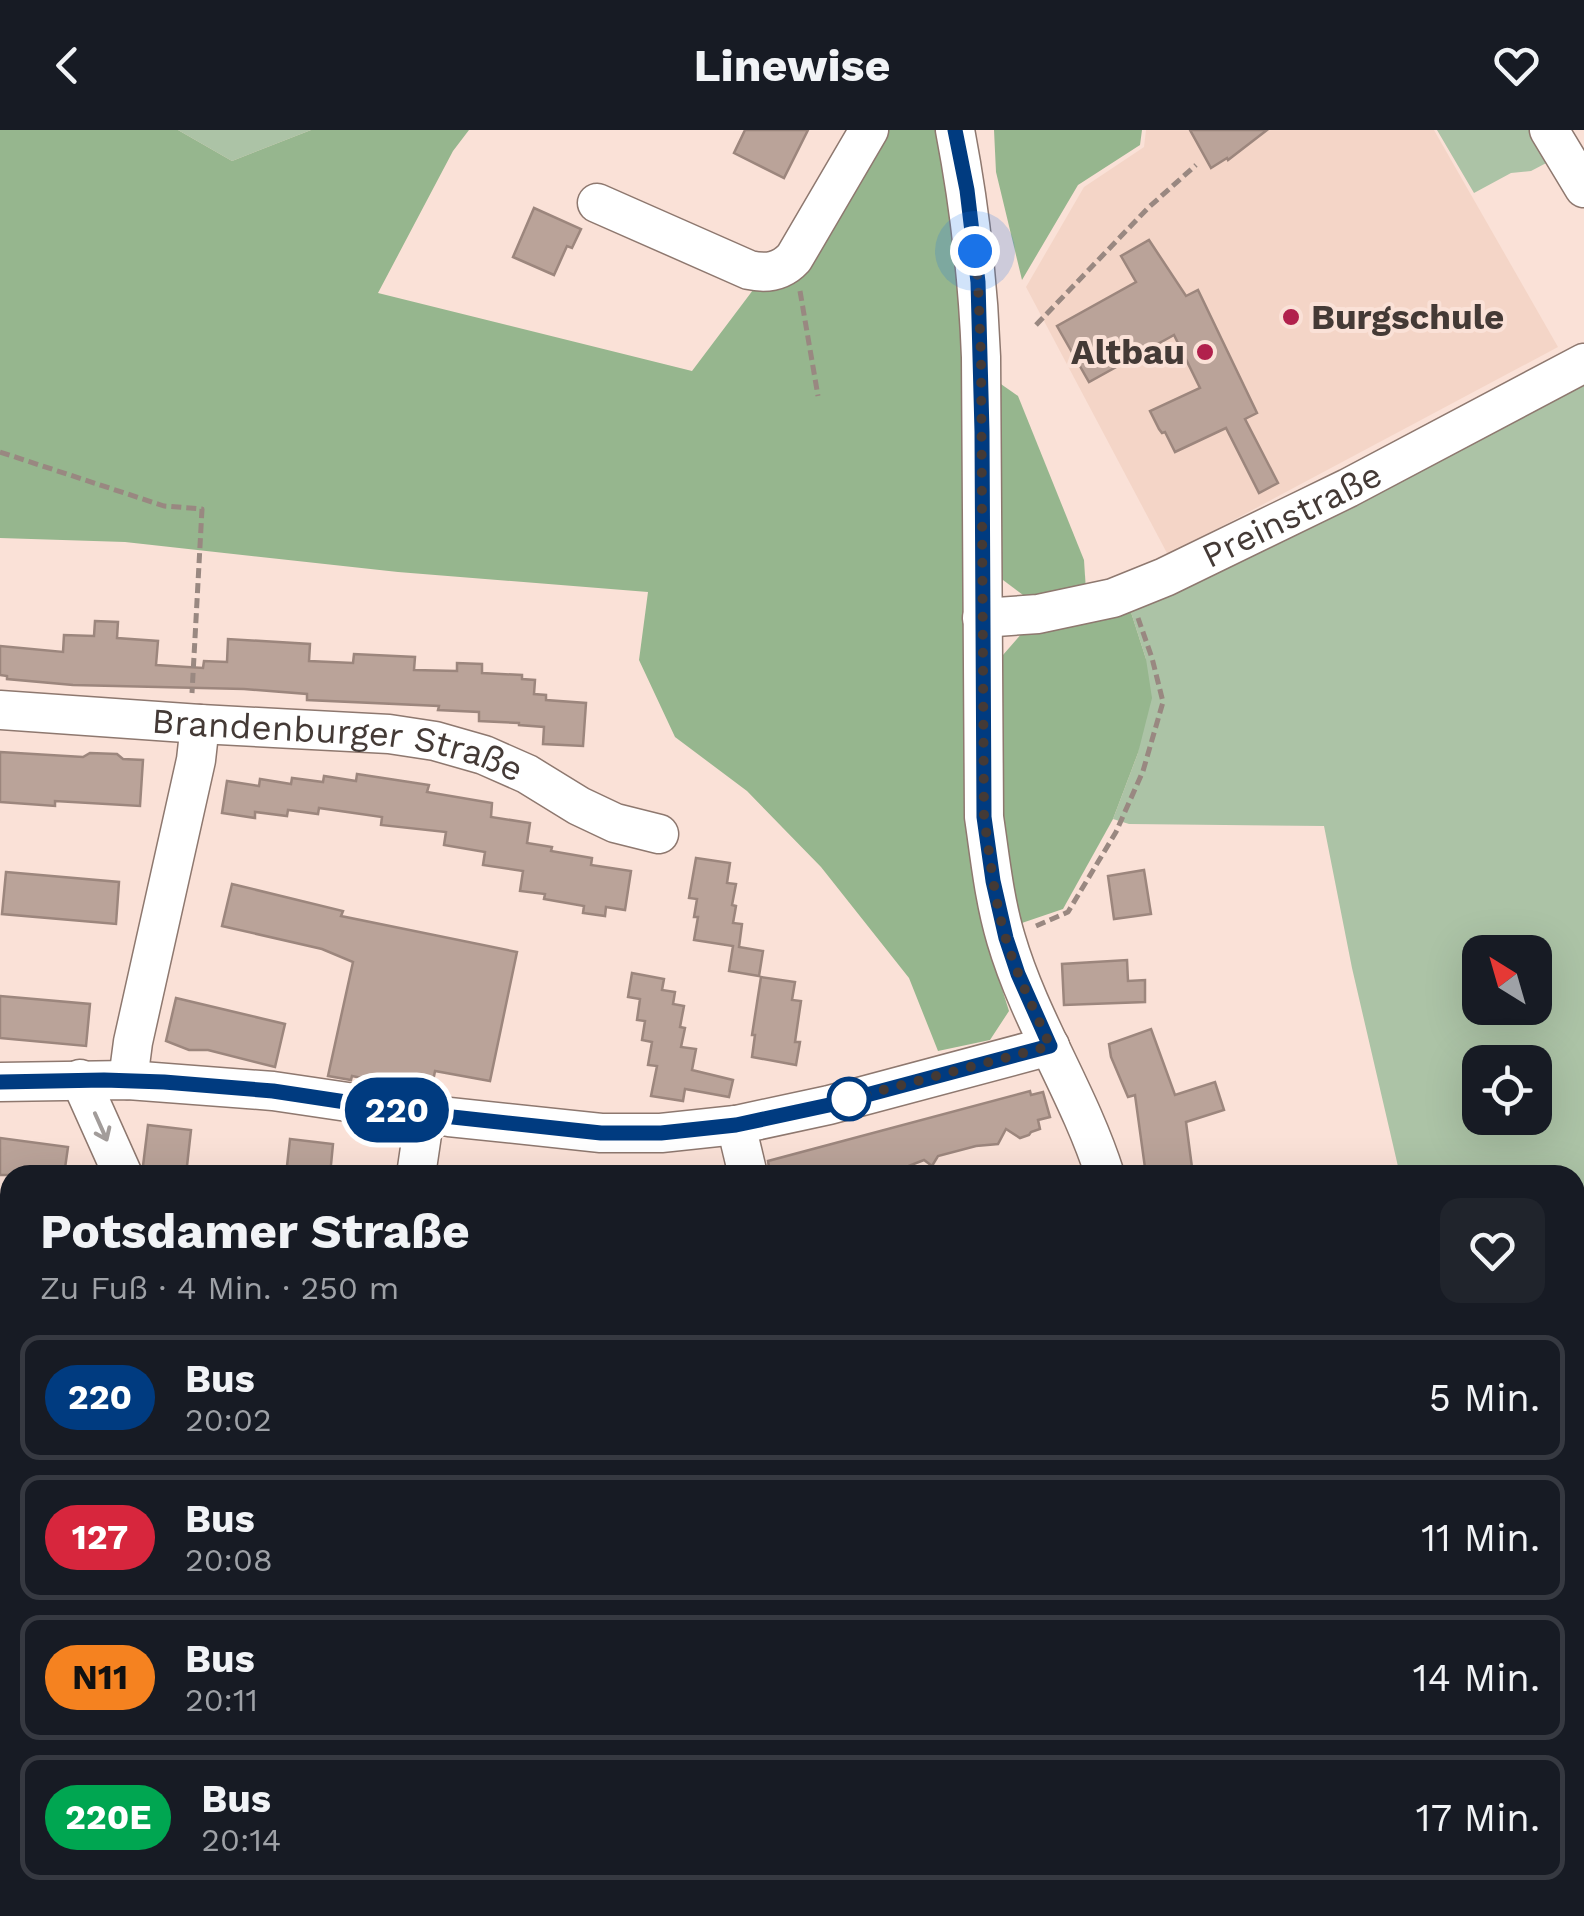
<!DOCTYPE html>
<html lang="de">
<head>
<meta charset="utf-8">
<style>
	:root { --surface:#171b24; --page:#20242c; --text:#f1f3f6; --muted:#9ea1a6; --line:#363941 }
	body { margin:0; font-family:"Work Sans",sans-serif; background:var(--page); color:var(--text); height:100vh; display:flex; flex-direction:column; font-size:38px; white-space:nowrap }
	* { box-sizing:border-box; margin:0 }
	p { font-size:32px; color:var(--muted) }
	.icon { flex:none; width:55px; height:55px; fill:none; stroke:currentColor; stroke-width:2; stroke-linecap:round; stroke-linejoin:round }
	.map { position:relative; flex:1; overflow:hidden }
	.drawer { position:absolute; left:0px; top:1035px; width:1585px; height:752px; display:flex; flex-direction:column; background:var(--surface); border-radius:30px 30px 0 0; box-shadow:0 10px 40px #0002 }
	.drawer>* { flex:none }
	.badge { padding:0 20px; border-radius:32px; font-size:35px; line-height:65px }
	.needle { width:65px; rotate:323deg }
	.controls { position:absolute; left:1462px; top:805px; display:grid; gap:20px }
	.controls a { display:grid; place-items:center; width:90px; height:90px; border-radius:20px; background:var(--surface); box-shadow:0 10px 40px #0002; font-size:50px }
	.you { position:absolute; width:50px; height:50px; margin:-25px; border:8px solid #fff; border-radius:50%; background:#1a73e8; box-shadow:0 0 0 15px #1a73e833 }
	.map>.badge { position:absolute; translate:-50% -50%; box-shadow:0 0 0 5px #fff }
	.round { display:grid; place-items:center; flex:none; width:105px; height:105px; border-radius:20px; background:var(--page) }
	.summary { display:flex; align-items:center; justify-content:space-between; height:170px; padding:0 40px }
	h1 { font-size:48px; font-weight:700; line-height:75px }
	ul { padding:0; list-style:none }
	li { display:flex; align-items:center; gap:30px; height:125px; margin:0 20px 15px; padding:0 20px; border:5px solid var(--line); border-radius:20px }
	li div { flex:1 }
	li b { display:block; font-size:38px }
	li em { font-style:normal }
	li .badge { min-width:110px; font-weight:700; text-align:center }
	header { display:flex; justify-content:space-between; align-items:center; height:130px; padding:0 40px; background:var(--surface); font-size:45px; font-weight:700 }
	.map>svg:first-child { display:block }
</style>
</head>
<body>
<header><svg class="icon" aria-label="back" viewBox="0 0 24 24"><path d="M15 5l-7 7 7 7"/></svg>Linewise<svg class="icon" aria-label="heart" viewBox="0 0 24 24"><path d="M12 20l-8-8c-3-5 5-10 8-4 3-6 11-1 8 4z"/></svg></header>
<div class="map">
<svg width="1584" height="1786" viewBox="0 0 1584 1786">
	<rect width="100%" height="100%" fill="#fae1d7"/>
	<polygon fill="#f4d5c7" points="1146,0 1434,0 1558,217 1168,425 1026,157 1084,57 1144,17"/>
	<g fill="#acc3a6" fill-rule="evenodd">
		<polygon points="178,0 311,0 232,31"/>
		<polygon points="1437,0 1534,0 1552,30 1531,41 1511,43 1474,63"/>
		<path d="M1584,253v990l-9,1v-199h-175l-48,-207 -28,-142 -195,-2 -16,-5 25,-66 8,-94 -17,-53zM1480,822h55v56h-55zM1480,932h55v56h-55z"/>
	</g>
	<g fill="#96b68e">
		<polygon points="0,0 178,0 232,31 311,0 469,0 453,21 378,163 692,241 753,160 880,0 939,0 951,53 965,212 965,683 973,748 986,808 1009,881 990,910 938,921 909,848 821,737 747,661 675,607 639,530 648,462 398,442 125,412 0,408"/>
		<polygon points="994,0 1142,0 1140,15 1078,55 1022,150 996,42"/>
		<polygon points="998,252 1018,266 1084,430 1086,461 1031,471 999,447"/>
		<polygon points="1129,476 1146,529 1152,568 1138,623 1113,689 1063,779 1013,796 996,683 996,533 1023,502"/>
	</g>
	<g fill="#baa399" stroke="#9c867d" stroke-width="2.5">
		<polygon points="745,0 808,0 784,48 734,23"/>
		<polygon points="1190,0 1267,0 1228,30 1227,28 1211,38"/>
		<polygon points="534,78 581,99 572,118 567,116 554,145 513,127"/>
		<polygon points="1149,110 1186,166 1198,160 1257,283 1245,289 1278,353 1259,363 1226,298 1175,322 1165,302 1162,303 1159,299 1150,281 1200,258 1174,205 1089,252 1057,196 1136,152 1121,126"/>
		<polygon points="95,491 118,492 117,508 158,511 156,535 203,538 204,531 227,532 228,509 310,514 309,531 353,533 354,524 415,527 414,540 457,541 457,533 482,534 482,543 522,545 522,549 535,550 534,564 546,565 546,570 586,573 583,616 543,614 544,597 519,595 519,593 479,591 479,582 438,580 439,576 307,570 307,564 244,559 73,555 7,549 7,546 0,545 0,516 63,522 64,505 94,506"/>
		<polygon points="0,622 83,627 90,623 117,624 123,629 143,630 140,676 55,671 55,676 0,672"/>
		<polygon points="357,644 429,655 427,662 492,673 491,687 530,693 527,713 552,717 551,721 592,728 591,735 631,741 625,780 606,777 605,786 583,783 584,776 544,769 545,764 520,761 523,741 483,735 485,722 444,715 446,702 381,695 382,687 319,678 318,684 288,680 287,686 255,682 255,688 222,683 227,651 259,656 260,649 291,654 292,648 323,652 324,646 356,651"/>
		<polygon points="696,728 730,733 727,753 736,754 732,775 736,776 733,793 742,794 739,817 763,821 759,846 729,841 733,816 694,810 698,787 694,787 697,769 689,768"/>
		<polygon points="1144,740 1151,784 1114,789 1108,746"/>
		<polygon points="6,742 119,752 116,794 2,784"/>
		<polygon points="232,754 343,781 341,786 517,822 490,951 435,941 431,962 352,946 351,950 328,946 353,832 322,819 222,796"/>
		<polygon points="1127,830 1128,851 1145,850 1145,872 1064,875 1062,834"/>
		<polygon points="632,843 664,849 662,860 675,862 673,874 684,876 680,897 685,898 681,917 696,919 692,940 733,950 729,967 685,959 683,971 651,966 657,936 648,935 652,912 642,910 645,891 637,890 640,869 628,867"/>
		<polygon points="761,847 795,852 792,870 801,871 795,912 800,912 796,935 752,927 755,905 752,905"/>
		<polygon points="0,866 90,874 86,916 0,908"/>
		<polygon points="176,868 285,894 275,937 208,920 189,920 166,911"/>
		<polygon points="1151,899 1175,965 1215,952 1224,980 1186,992 1193,1045 1146,1045 1135,965 1128,967 1111,927 1109,914"/>
		<polygon points="1030,961 1031,965 1043,962 1050,987 1038,990 1040,999 1031,1002 1029,1005 1020,1008 1006,999 998,1014 976,1016 938,1026 932,1036 924,1030 896,1041 892,1039 867,1045 770,1045 768,1031"/>
		<polygon points="148,995 191,1000 186,1045 145,1045 143,1036"/>
		<polygon points="0,1008 68,1017 64,1045 0,1045"/>
		<polygon points="290,1009 333,1014 330,1045 286,1045"/>
	</g>
	<g fill="none" stroke-linecap="round" stroke-linejoin="round">
		<g stroke="#8e786f" stroke-width="41">
			<g id="minor">
				<path d="M955,0c15,78 23,148 26,227l3,460c6,40 10,82 22,122 24,82 73,154 99,236"/>
				<polyline points="1549,0 1584,58"/>
				<path d="M597,73l152,67c18,4 32,2 45,-12l75,-128"/>
				<path id="s1" d="M982,488l56,-4 75,-16 52,-21 183,-89 236,-125"/>
				<path id="s2" d="M0,580l200,14 189,10 46,7 49,14 43,19 52,32 36,17 44,11"/>
				<polyline points="80,949 123,1045"/>
				<polyline points="128,950 133,912 196,630 200,594"/>
				<polyline points="0,952 128,950 273,961 449,987 601,1003 661,1003 736,995 829,975 1050,916"/>
				<polyline points="736,995 748,1045"/>
				<polyline points="416,1045 425,984"/>
				<polyline points="0,1431 10,1435"/>
				<polyline points="1575,1548 1584,1547"/>
				<polyline points="238,1778 239,1786"/>
				<polyline points="928,1778 930,1786"/>
				<polyline points="1225,1778 1227,1786"/>
				<polyline points="143,1786 143,1778"/>
				<polyline points="454,1786 456,1778"/>
			</g>
		</g>
		<g stroke="#8e786f" stroke-width="51">
			<polyline id="major" points="1539,1786 1584,1780"/>
		</g>
		<g stroke="#998881" stroke-width="5" stroke-dasharray="10 5" stroke-linecap="butt">
			<polyline points="800,161 818,266"/>
			<polyline points="1036,195 1148,78 1196,35"/>
			<polyline points="0,322 164,376 202,379 192,563"/>
			<polyline points="1036,796 1068,782 1116,702 1143,641 1163,572 1152,528 1138,488"/>
			<polyline points="0,1099 10,1096"/>
			<polyline points="0,1182 10,1202"/>
		</g>
		<use href="#minor" stroke="#fff" stroke-width="38"/>
		<use href="#major" stroke="#fff" stroke-width="48"/>
	</g>
	<defs><path id="oneway-shaft" d="M-6 0H5M1.5-3L5.5 0L1.5 3" fill="none" stroke-width="1.6" stroke-linecap="round" stroke-linejoin="round" transform="scale(2.5)"/></defs>
	<use stroke="#a29c9a" href="#oneway-shaft" transform="translate(101 997) rotate(66)"/>
	<g fill="none" stroke-linecap="round" stroke-linejoin="round">
		<g stroke="#fff" stroke-width="22">
			<polyline id="line" points="0,952 104,950 164,952 273,961 425,984 601,1003 661,1003 736,995 829,975 1050,916 1018,844 1006,808 993,751 984,687 982,302 978,152 967,60 955,0"/>
		</g>
		<use href="#line" stroke="#003b80" stroke-width="15"/>
		<path stroke="#443a36" stroke-width="10" stroke-dasharray="0 18" d="M849,969l201,-53c-15,-35 -33,-70 -44,-107 -12,-40 -16,-82 -22,-122l-3,-460 -3,-75 -3,-31"/>
	</g>
	<g fill="#b1204c" stroke="#fae1d7" stroke-width="4">
		<circle cx="1291" cy="187" r="10"/>
		<circle cx="1205" cy="222" r="10"/>
	</g>
	<circle fill="#fff" stroke="#003b80" stroke-width="5" cx="849" cy="969" r="20"/>
	<g text-anchor="middle" dominant-baseline="central" stroke-width="8" stroke-linejoin="round" paint-order="stroke">
		<g font-size="35" font-weight="bold" fill="#443a36" stroke="#fae1d7" text-anchor="start">
			<text x="1311" y="187">Burgschule</text>
			<text x="1185" y="222" text-anchor="end">Altbau</text>
		</g>
		<g font-size="35" fill="#443a36" stroke="#fae1d7">
			<text stroke="none"><textPath href="#s1" startOffset="330">Preinstraße</textPath></text>
			<text stroke="none"><textPath href="#s2" startOffset="340">Brandenburger Straße</textPath></text>
		</g>
	</g>
</svg>
<div class="controls">
<a><svg class="needle" viewBox="-14 -14 28 28"><path d="M0-13l5 13h-10z" fill="#e53935"/><path d="M0 13l5-13h-10z" fill="#9ea1a6"/></svg></a>
<a><svg class="icon" aria-label="locate" viewBox="0 0 24 24"><circle cx="12" cy="12" r="6"/><path d="M12 2v4M12 18v4M2 12h4M18 12h4"/></svg></a>
</div>
<div class="you" style="left:975px;top:121px"></div>
<b class="badge" style="left:397px;top:980px;background:#003b80;color:#fff">220</b>
<section class="drawer">
<div class="summary"><div><h1>Potsdamer Straße</h1><p>Zu Fuß · 4 Min. · 250 m</p></div><a class="round"><svg class="icon" aria-label="heart" viewBox="0 0 24 24"><path d="M12 20l-8-8c-3-5 5-10 8-4 3-6 11-1 8 4z"/></svg></a></div>
<ul>
<li><span class="badge" style="background:#003b80;color:#fff">220</span><div><b>Bus</b><p>20:02</p></div><em>5 Min.</em></li>
<li><span class="badge" style="background:#d7263d;color:#fff">127</span><div><b>Bus</b><p>20:08</p></div><em>11 Min.</em></li>
<li><span class="badge" style="background:#f58220;color:#111">N11</span><div><b>Bus</b><p>20:11</p></div><em>14 Min.</em></li>
<li><span class="badge" style="background:#00a651;color:#fff">220E</span><div><b>Bus</b><p>20:14</p></div><em>17 Min.</em></li>
</ul>
</section>
</div>
</body>
</html>
